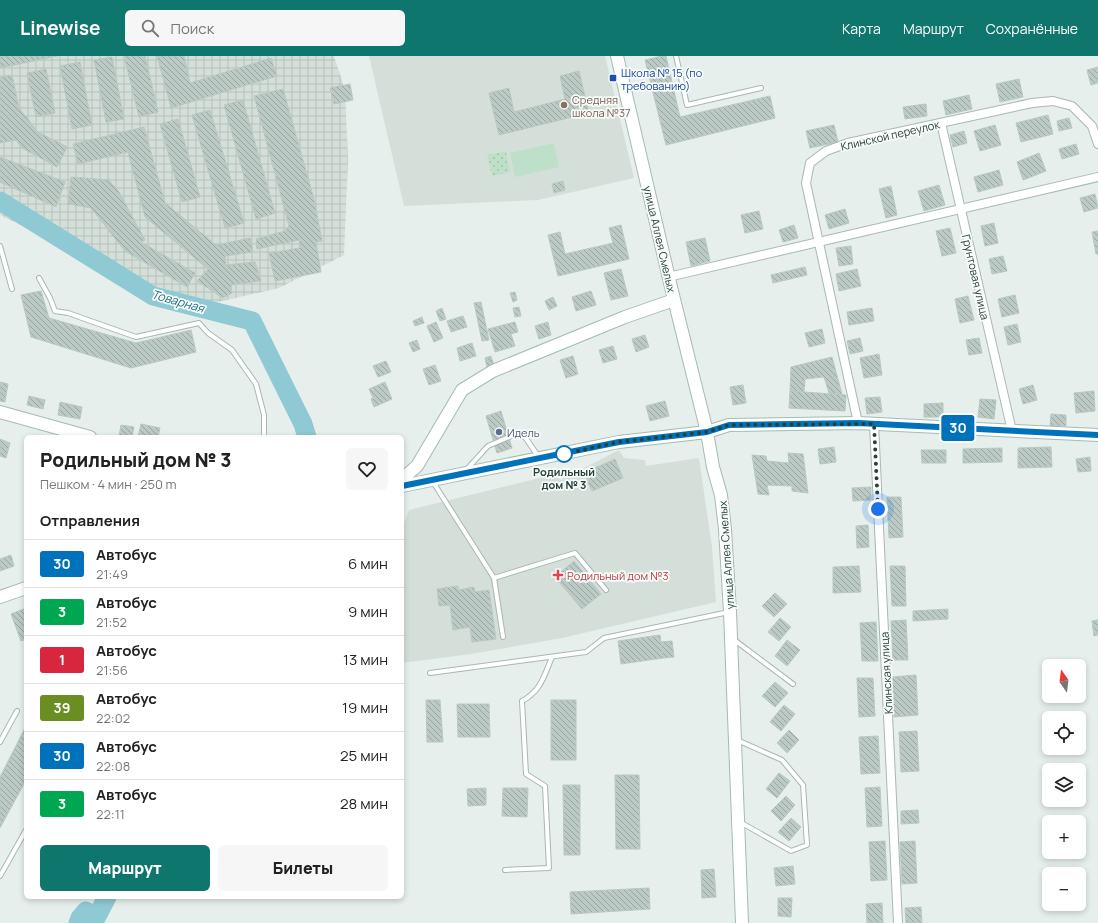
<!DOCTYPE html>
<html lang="ru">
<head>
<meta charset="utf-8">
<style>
	:root { --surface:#fff; --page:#f6f6f6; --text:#222; --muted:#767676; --line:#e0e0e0; --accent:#0f766e }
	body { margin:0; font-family:Manrope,sans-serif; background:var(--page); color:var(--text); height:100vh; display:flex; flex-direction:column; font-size:15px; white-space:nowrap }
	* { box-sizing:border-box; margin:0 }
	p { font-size:13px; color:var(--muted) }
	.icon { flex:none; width:22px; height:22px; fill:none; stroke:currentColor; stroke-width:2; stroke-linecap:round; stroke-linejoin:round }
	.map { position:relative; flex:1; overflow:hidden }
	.details { position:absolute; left:24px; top:379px; width:380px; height:464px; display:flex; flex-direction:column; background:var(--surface); border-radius:6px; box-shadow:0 2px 6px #0003 }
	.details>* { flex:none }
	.badge { padding:0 8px; border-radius:3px; font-size:14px; line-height:26px }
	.needle { width:26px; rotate:346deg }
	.fabs { position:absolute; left:1042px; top:603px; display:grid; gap:8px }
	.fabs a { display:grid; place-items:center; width:44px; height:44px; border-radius:6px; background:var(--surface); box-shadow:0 2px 6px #0003; font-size:20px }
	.you { position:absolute; width:20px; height:20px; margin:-10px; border:3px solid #fff; border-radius:50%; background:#1a73e8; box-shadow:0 0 0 6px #1a73e833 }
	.map>.badge { position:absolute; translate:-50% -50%; box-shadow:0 0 0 2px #fff }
	h2 { padding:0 16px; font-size:15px; line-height:36px }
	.round { display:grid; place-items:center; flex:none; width:42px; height:42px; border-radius:6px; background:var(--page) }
	.overview { display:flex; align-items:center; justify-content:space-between; height:68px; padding:0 16px }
	h1 { font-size:19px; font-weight:800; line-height:30px }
	.button { display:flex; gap:8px; margin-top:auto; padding:8px 16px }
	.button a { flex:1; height:46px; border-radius:6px; background:var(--accent); color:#fff; font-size:16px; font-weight:800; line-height:46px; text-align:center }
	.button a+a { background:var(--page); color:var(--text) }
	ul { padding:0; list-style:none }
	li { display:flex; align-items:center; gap:12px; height:48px; padding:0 16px; border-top:1px solid var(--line) }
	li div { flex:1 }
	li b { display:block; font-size:15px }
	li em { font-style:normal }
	li .badge { min-width:44px; font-weight:700; text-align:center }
	header { display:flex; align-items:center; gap:24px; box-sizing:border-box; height:56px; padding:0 20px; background:var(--accent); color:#fff }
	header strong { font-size:19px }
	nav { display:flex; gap:22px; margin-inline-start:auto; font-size:14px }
	.search { width:280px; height:36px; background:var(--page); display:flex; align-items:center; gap:10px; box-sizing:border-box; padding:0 14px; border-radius:6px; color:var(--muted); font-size:15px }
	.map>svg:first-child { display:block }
</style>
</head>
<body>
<header>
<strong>Linewise</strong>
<div class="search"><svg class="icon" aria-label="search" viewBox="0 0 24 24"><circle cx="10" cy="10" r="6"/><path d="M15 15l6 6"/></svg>Поиск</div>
<nav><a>Карта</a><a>Маршрут</a><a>Сохранённые</a></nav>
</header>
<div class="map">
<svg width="1098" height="867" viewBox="0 0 1098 867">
	<defs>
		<pattern id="industrial-grid" width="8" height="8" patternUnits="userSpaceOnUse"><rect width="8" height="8" fill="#d4dfda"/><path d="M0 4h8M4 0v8" fill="none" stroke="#b6c1bc"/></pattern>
		<pattern id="park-dots" width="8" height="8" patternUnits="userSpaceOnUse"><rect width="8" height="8" fill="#bfe0c8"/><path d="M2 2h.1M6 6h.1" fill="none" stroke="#a4c1ad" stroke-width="1.8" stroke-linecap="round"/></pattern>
		<pattern id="building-back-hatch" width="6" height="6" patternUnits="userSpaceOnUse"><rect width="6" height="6" fill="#bbcac4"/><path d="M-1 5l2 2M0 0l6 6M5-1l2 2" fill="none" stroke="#98a6a0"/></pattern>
	</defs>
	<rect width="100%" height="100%" fill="#e6efeb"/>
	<g fill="#d4dfda">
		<polygon points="369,0 605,0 634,122 538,144 404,150"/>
		<polygon points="619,394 624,402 645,404 646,410 699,402 712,491 716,546 562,582 471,598 402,607 402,473 409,454 552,419 561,424"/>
	</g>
	<polygon fill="url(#industrial-grid)" points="0,0 334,0 345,34 348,103 344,199 279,232 191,252 0,159"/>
	<polygon fill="#bfe0c8" points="554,87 559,111 515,121 510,97"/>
	<polygon fill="url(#park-dots)" points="506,95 510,116 492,120 487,99"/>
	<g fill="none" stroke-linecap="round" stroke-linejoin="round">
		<g stroke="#8ec9d4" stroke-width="19">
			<polyline points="0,145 153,240 252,265 303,368 307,381"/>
			<polyline points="78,867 80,862 86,855 96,862 107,841"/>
		</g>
	</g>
	<g fill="url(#building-back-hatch)" stroke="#b8c9c2">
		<polygon points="0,0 57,0 0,12"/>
		<polygon points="124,0 145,0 158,56 139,61"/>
		<polygon points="157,0 184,0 190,27 271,2 277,20 171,52"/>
		<polygon points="662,0 666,0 680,61 770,40 775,62 666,89 645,4"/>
		<polygon points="112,1 124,63 106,66 94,4"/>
		<polygon points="80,6 92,69 72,73 60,10"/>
		<polygon points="1098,11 1098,27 1091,29 1087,14"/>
		<polygon points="46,13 55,57 36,61 27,17"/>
		<polygon points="579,15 589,57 499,79 489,37 509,32 514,56 565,43 560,20"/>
		<polygon points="12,19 19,52 38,76 67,91 57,111 22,92 16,84 0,87 0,21"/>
		<polygon points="1019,23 1023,41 1000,46 996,28"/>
		<polygon points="350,28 353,44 334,48 330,32"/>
		<polygon points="283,33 314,143 322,185 316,186 321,216 275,225 269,197 300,192 299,184 257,193 256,183 285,175 289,170 254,40"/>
		<polygon points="969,39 972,53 946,59 943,45"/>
		<polygon points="243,44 275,157 256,163 224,49"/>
		<polygon points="926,48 927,60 905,63 903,51"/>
		<polygon points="210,54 244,167 225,172 192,59"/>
		<polygon points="1048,59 1053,78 1021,86 1016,67"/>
		<polygon points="1069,62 1072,72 1059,75 1057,65"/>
		<polygon points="178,63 200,141 182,146 160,68"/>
		<polygon points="834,69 838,86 810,92 806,75"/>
		<polygon points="995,69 1001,89 980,95 974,75"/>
		<polygon points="144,71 165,147 216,189 250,182 253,196 225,200 226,209 255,206 261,225 231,229 232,237 223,242 197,225 208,213 145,161 128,96 78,108 73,88"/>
		<polygon points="964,75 967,87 953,91 950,79"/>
		<polygon points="1076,88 1079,98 1062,103 1059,93"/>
		<polygon points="1039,97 1046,115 1023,124 1017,106"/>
		<polygon points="0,101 65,126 56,151 0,126"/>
		<polygon points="999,114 1003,129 978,136 974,121"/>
		<polygon points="71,121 109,124 119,136 145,184 141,186 195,217 187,231 125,195 91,152 68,148"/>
		<polygon points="563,125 565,134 554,137 552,128"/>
		<polygon points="939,129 945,149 924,155 918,135"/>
		<polygon points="891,130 897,159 886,162 879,133"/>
		<polygon points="1095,138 1098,152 1084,156 1080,142"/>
		<polygon points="845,153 849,167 829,173 825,159"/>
		<polygon points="759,155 763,173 745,177 741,159"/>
		<polygon points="994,167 998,187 985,190 981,170"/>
		<polygon points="621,169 629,203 558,220 548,179 560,176 565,198 613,187 609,172"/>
		<polygon points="794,169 798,182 783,186 779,174"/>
		<polygon points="950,172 956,197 942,200 936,175"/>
		<polygon points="1098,175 1098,198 1096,198 1092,176"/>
		<polygon points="705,182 710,205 691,210 686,186"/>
		<polygon points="851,190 853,208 839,210 836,192"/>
		<polygon points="1003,200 1007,215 992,218 989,203"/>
		<polygon points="805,211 807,219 773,227 771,219"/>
		<polygon points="621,213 628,240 611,244 604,217"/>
		<polygon points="857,213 861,230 839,235 836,218"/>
		<polygon points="41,235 49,262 136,287 191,274 196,296 131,312 31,281 21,239"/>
		<polygon points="591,235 596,249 576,255 572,241"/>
		<polygon points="515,236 517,244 513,246 510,237"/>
		<polygon points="1015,239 1019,257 1002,261 998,243"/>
		<polygon points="968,240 974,264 960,267 955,243"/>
		<polygon points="553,241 557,250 549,254 545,245"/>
		<polygon points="481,246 489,284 482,285 474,247"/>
		<polygon points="519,251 521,260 515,261 513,252"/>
		<polygon points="442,252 446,263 440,265 436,255"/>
		<polygon points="872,252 874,265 849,269 847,256"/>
		<polygon points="463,260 467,271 451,276 447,265"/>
		<polygon points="422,261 424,267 415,270 413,265"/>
		<polygon points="436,266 443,282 434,286 427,270"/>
		<polygon points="515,266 518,276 511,278 515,290 495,296 488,273"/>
		<polygon points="548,266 551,279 539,283 535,270"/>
		<polygon points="1017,268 1021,286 1008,289 1004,271"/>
		<polygon points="822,273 825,287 809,291 805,277"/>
		<polygon points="645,279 649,291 636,296 632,283"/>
		<polygon points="860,282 863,295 850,298 847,285"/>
		<polygon points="979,282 982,297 969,299 966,284"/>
		<polygon points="417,284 420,293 413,296 409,287"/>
		<polygon points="472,287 476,300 460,305 457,292"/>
		<polygon points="613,290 617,303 603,307 599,294"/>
		<polygon points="879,298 882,319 864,322 860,302"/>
		<polygon points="491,300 494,310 487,311 485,302"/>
		<polygon points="573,300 578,318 566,322 560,304"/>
		<polygon points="832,301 842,338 829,337 824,321 805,323 804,336 790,335 791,311"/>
		<polygon points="386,305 391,316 378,321 373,310"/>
		<polygon points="435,309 441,325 429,329 423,313"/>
		<polygon points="0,326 8,328 5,346 0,345"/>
		<polygon points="385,326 392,343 374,351 371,343 373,342 369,333"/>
		<polygon points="743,329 746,347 733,349 730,331"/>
		<polygon points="1033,329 1037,344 1023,348 1019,333"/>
		<polygon points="790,335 846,339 845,355 789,352"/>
		<polygon points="1094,335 1095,355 1076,357 1074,337"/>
		<polygon points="29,340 45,344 43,353 27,349"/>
		<polygon points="880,341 882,356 867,358 865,342"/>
		<polygon points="980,343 996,344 994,363 978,361"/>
		<polygon points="665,345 669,360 650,365 646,350"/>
		<polygon points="60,346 82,351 80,363 58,359"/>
		<polygon points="943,347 943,361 924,361 924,348"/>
		<polygon points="501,355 512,392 497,397 486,360"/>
		<polygon points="1051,358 1066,359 1066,370 1050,370"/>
		<polygon points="141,368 160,372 158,381 138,381"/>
		<polygon points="121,369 134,371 132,381 119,380"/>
		<polygon points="0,383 10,387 6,402 0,400"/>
		<polygon points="834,391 836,406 820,408 818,393"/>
		<polygon points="1051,391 1052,411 1018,412 1018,392"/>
		<polygon points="1002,392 1002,406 963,407 963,393"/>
		<polygon points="921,394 946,394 946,407 922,407"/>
		<polygon points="788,397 803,398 808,437 792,435 792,430 767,429 769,439 758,438 752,399 766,400 767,405 789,407"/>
		<polygon points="1090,401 1091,415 1078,416 1076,403"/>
		<polygon points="615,403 623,422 592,435 584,417"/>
		<polygon points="871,431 871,444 853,445 852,432"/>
		<polygon points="887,441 901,441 903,481 889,482"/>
		<polygon points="868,469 869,491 857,492 856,470"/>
		<polygon points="11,499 14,510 0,515 0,503"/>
		<polygon points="574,505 601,538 582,553 555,521"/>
		<polygon points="859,510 861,536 833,537 833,511"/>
		<polygon points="890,510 905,510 906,550 892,550"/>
		<polygon points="458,530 458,534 474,531 475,536 489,534 496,583 472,586 470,571 453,574 450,549 439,550 437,533"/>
		<polygon points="775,537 787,548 774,561 762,550"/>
		<polygon points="26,552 26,583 21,585 11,558"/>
		<polygon points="948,553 948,563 913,565 913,555"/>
		<polygon points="780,562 791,571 779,585 768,576"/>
		<polygon points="906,564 908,604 893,604 891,565"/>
		<polygon points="1098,564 1098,579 1094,580 1092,565"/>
		<polygon points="876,566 878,605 862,605 860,567"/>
		<polygon points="660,579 663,602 621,608 618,585"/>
		<polygon points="787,584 800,594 787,610 775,600"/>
		<polygon points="672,585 674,601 663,602 661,586"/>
		<polygon points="916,619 918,659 894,661 892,621"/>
		<polygon points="857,622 873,622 875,660 859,661"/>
		<polygon points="775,626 788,637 775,651 762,640"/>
		<polygon points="426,644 440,644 443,686 427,686"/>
		<rect x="551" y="644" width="25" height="60"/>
		<polygon points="457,648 489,648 490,681 458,681"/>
		<polygon points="784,649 795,658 781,675 770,666"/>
		<polygon points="26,670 26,724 0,772 0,721"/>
		<polygon points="789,674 799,684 787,697 777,687"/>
		<polygon points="917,675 919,715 901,716 899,676"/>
		<polygon points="878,680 880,717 861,718 859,681"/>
		<polygon points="779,717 790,725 777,742 766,733"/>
		<polygon points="615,719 639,719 640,793 616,793"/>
		<polygon points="563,729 580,729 580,799 564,799"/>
		<polygon points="880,731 882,770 867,771 865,732"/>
		<polygon points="486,732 486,749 468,750 467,733"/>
		<polygon points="503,732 528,732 527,761 502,760"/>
		<polygon points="786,740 795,749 781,765 771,755"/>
		<polygon points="918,754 919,767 901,768 901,755"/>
		<polygon points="791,762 801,771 789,785 778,776"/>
		<polygon points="885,785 887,824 871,825 869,786"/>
		<polygon points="915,785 917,827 902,828 900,786"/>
		<polygon points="793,810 795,828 776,830 774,812"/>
		<polygon points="714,813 716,841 702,842 701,814"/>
		<polygon points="649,832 650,853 571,858 570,836"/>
		<polygon points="778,842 792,842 791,861 778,860"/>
		<polygon points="882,847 883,867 867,867 866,848"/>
		<polygon points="921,851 922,867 906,867 905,852"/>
	</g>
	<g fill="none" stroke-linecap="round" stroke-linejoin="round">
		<g stroke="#a8b8b2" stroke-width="6">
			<g id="lane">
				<polyline points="676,0 687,49 761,32"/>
				<polyline points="0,190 12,233"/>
				<polyline points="39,222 50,242 55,255 68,257 136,281 199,267 208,277 232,294 256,328 264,359 264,381"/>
				<polyline points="467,413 488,390 514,379 525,381 538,400"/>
				<polyline points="433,426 494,522 503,581"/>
				<polyline points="494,522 575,497 606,534"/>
				<polyline points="733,583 793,628"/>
				<polyline points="430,617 586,596 604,582 729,556"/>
				<polyline points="737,684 782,704 803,729 807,789 791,795 740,766"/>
				<polyline points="0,686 17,655"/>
				<path d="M505,814l44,-2 -4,-82 -19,-12 -4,-73c19,-10 22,-25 30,-44"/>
				<polyline points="0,820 26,774"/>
			</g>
		</g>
		<g stroke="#a8b8b2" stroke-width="10">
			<g id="street">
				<polyline points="941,67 1012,375"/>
				<polyline points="668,221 1098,121"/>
				<polyline points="858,367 806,127 810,107 826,95 848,87 1032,47 1053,45 1072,50 1092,70 1098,88"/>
				<polyline points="874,368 898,867"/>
			</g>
		</g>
		<g stroke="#a4bbb3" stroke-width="14">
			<g id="secondary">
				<polyline points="617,0 671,231 707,376 713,411 721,439 725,473 730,556 742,867"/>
				<polyline points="0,356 90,381"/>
				<polyline points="402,423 417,410 462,334 493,315 625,261 674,244"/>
				<polyline points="402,430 619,386 707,376 729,369 858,367 1098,379"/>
				<polyline points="0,541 26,532"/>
			</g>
		</g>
		<use href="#lane" stroke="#fff" stroke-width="4"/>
		<use href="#street" stroke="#fff" stroke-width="8"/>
		<use href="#secondary" stroke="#fff" stroke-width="12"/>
	</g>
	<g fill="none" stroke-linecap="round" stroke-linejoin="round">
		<g stroke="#fff" stroke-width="9">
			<polyline id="line" points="402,430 619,386 707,376 729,369 858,367 1098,379"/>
		</g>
		<use href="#line" stroke="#0072bc" stroke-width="6"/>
		<polyline stroke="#24423a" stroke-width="4" stroke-dasharray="0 7.2" points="564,398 619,386 707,376 729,369 874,368 878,453"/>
	</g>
	<rect fill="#1a4fb4" stroke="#f7fbf9" stroke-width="1.5" x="609" y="18" width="8" height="8" rx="2"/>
	<circle fill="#8d6e63" stroke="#f7fbf9" stroke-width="1.5" cx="564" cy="49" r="4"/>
	<circle fill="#5c6f8a" stroke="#f7fbf9" stroke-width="1.5" cx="499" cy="376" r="4"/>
	<circle fill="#fff" stroke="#0072bc" stroke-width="2" cx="564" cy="398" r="8"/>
	<path fill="#e0444e" stroke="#f7fbf9" stroke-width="1.5" d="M556 513h4v4h4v4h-4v4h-4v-4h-4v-4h4z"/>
	<g text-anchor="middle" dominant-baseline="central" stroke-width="3.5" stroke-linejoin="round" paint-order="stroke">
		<g font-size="11" fill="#164399" stroke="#f7fbf9" text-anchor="start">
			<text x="621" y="16">Школа № 15 (по<tspan x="621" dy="13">требованию)</tspan></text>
		</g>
		<g font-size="11" fill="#785e54" stroke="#f7fbf9" text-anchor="start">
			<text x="572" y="43">Средняя<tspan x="572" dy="13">школа №37</tspan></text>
		</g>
		<g font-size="11" fill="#24423a" stroke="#f7fbf9">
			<text transform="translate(890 79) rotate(-13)">Клинской переулок</text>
			<text transform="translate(660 183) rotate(77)">улица Аллея Смелых</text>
			<text transform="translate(976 221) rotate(77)">Грунтовая улица</text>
			<text transform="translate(726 499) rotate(-94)">улица Аллея Смелых</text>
			<text transform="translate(886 617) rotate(-93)">Клинская улица</text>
		</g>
		<g font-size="11" fill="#4e5e75" stroke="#f7fbf9" text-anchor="start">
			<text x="507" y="376">Идель</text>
		</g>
		<g font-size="11" font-weight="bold" fill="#24423a" stroke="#f7fbf9">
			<text x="564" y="415">Родильный<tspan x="564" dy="13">дом № 3</tspan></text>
		</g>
		<g font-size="11" fill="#be3a42" stroke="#f7fbf9" text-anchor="start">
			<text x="567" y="519">Родильный дом №3</text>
		</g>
		<g font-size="12" font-style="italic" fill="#1c6f80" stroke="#f7fbf9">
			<text transform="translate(178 245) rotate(16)">Товарная</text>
		</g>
	</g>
</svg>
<div class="fabs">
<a><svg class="needle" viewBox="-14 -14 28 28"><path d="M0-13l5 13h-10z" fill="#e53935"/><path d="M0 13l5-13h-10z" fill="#767676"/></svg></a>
<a><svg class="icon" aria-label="locate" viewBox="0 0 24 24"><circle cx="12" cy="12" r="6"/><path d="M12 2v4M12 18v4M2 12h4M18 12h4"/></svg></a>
<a><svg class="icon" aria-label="layers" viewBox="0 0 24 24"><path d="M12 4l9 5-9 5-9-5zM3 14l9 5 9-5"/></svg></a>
<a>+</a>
<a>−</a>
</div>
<div class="you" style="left:878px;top:453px"></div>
<b class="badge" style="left:958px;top:372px;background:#0072bc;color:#fff">30</b>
<section class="details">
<div class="overview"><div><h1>Родильный дом № 3</h1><p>Пешком · 4 мин · 250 m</p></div><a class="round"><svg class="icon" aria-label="heart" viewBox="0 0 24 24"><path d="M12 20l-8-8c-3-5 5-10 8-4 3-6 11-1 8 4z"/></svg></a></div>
<h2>Отправления</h2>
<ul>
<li><span class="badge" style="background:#0072bc;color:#fff">30</span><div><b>Автобус</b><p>21:49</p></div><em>6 мин</em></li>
<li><span class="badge" style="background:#00a651;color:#fff">3</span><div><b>Автобус</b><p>21:52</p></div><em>9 мин</em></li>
<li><span class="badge" style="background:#d7263d;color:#fff">1</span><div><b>Автобус</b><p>21:56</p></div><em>13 мин</em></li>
<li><span class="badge" style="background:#6b8e23;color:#fff">39</span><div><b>Автобус</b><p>22:02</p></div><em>19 мин</em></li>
<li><span class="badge" style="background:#0072bc;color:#fff">30</span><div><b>Автобус</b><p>22:08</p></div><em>25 мин</em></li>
<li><span class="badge" style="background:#00a651;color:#fff">3</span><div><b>Автобус</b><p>22:11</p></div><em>28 мин</em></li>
</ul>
<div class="button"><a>Маршрут</a><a>Билеты</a></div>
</section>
</div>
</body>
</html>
